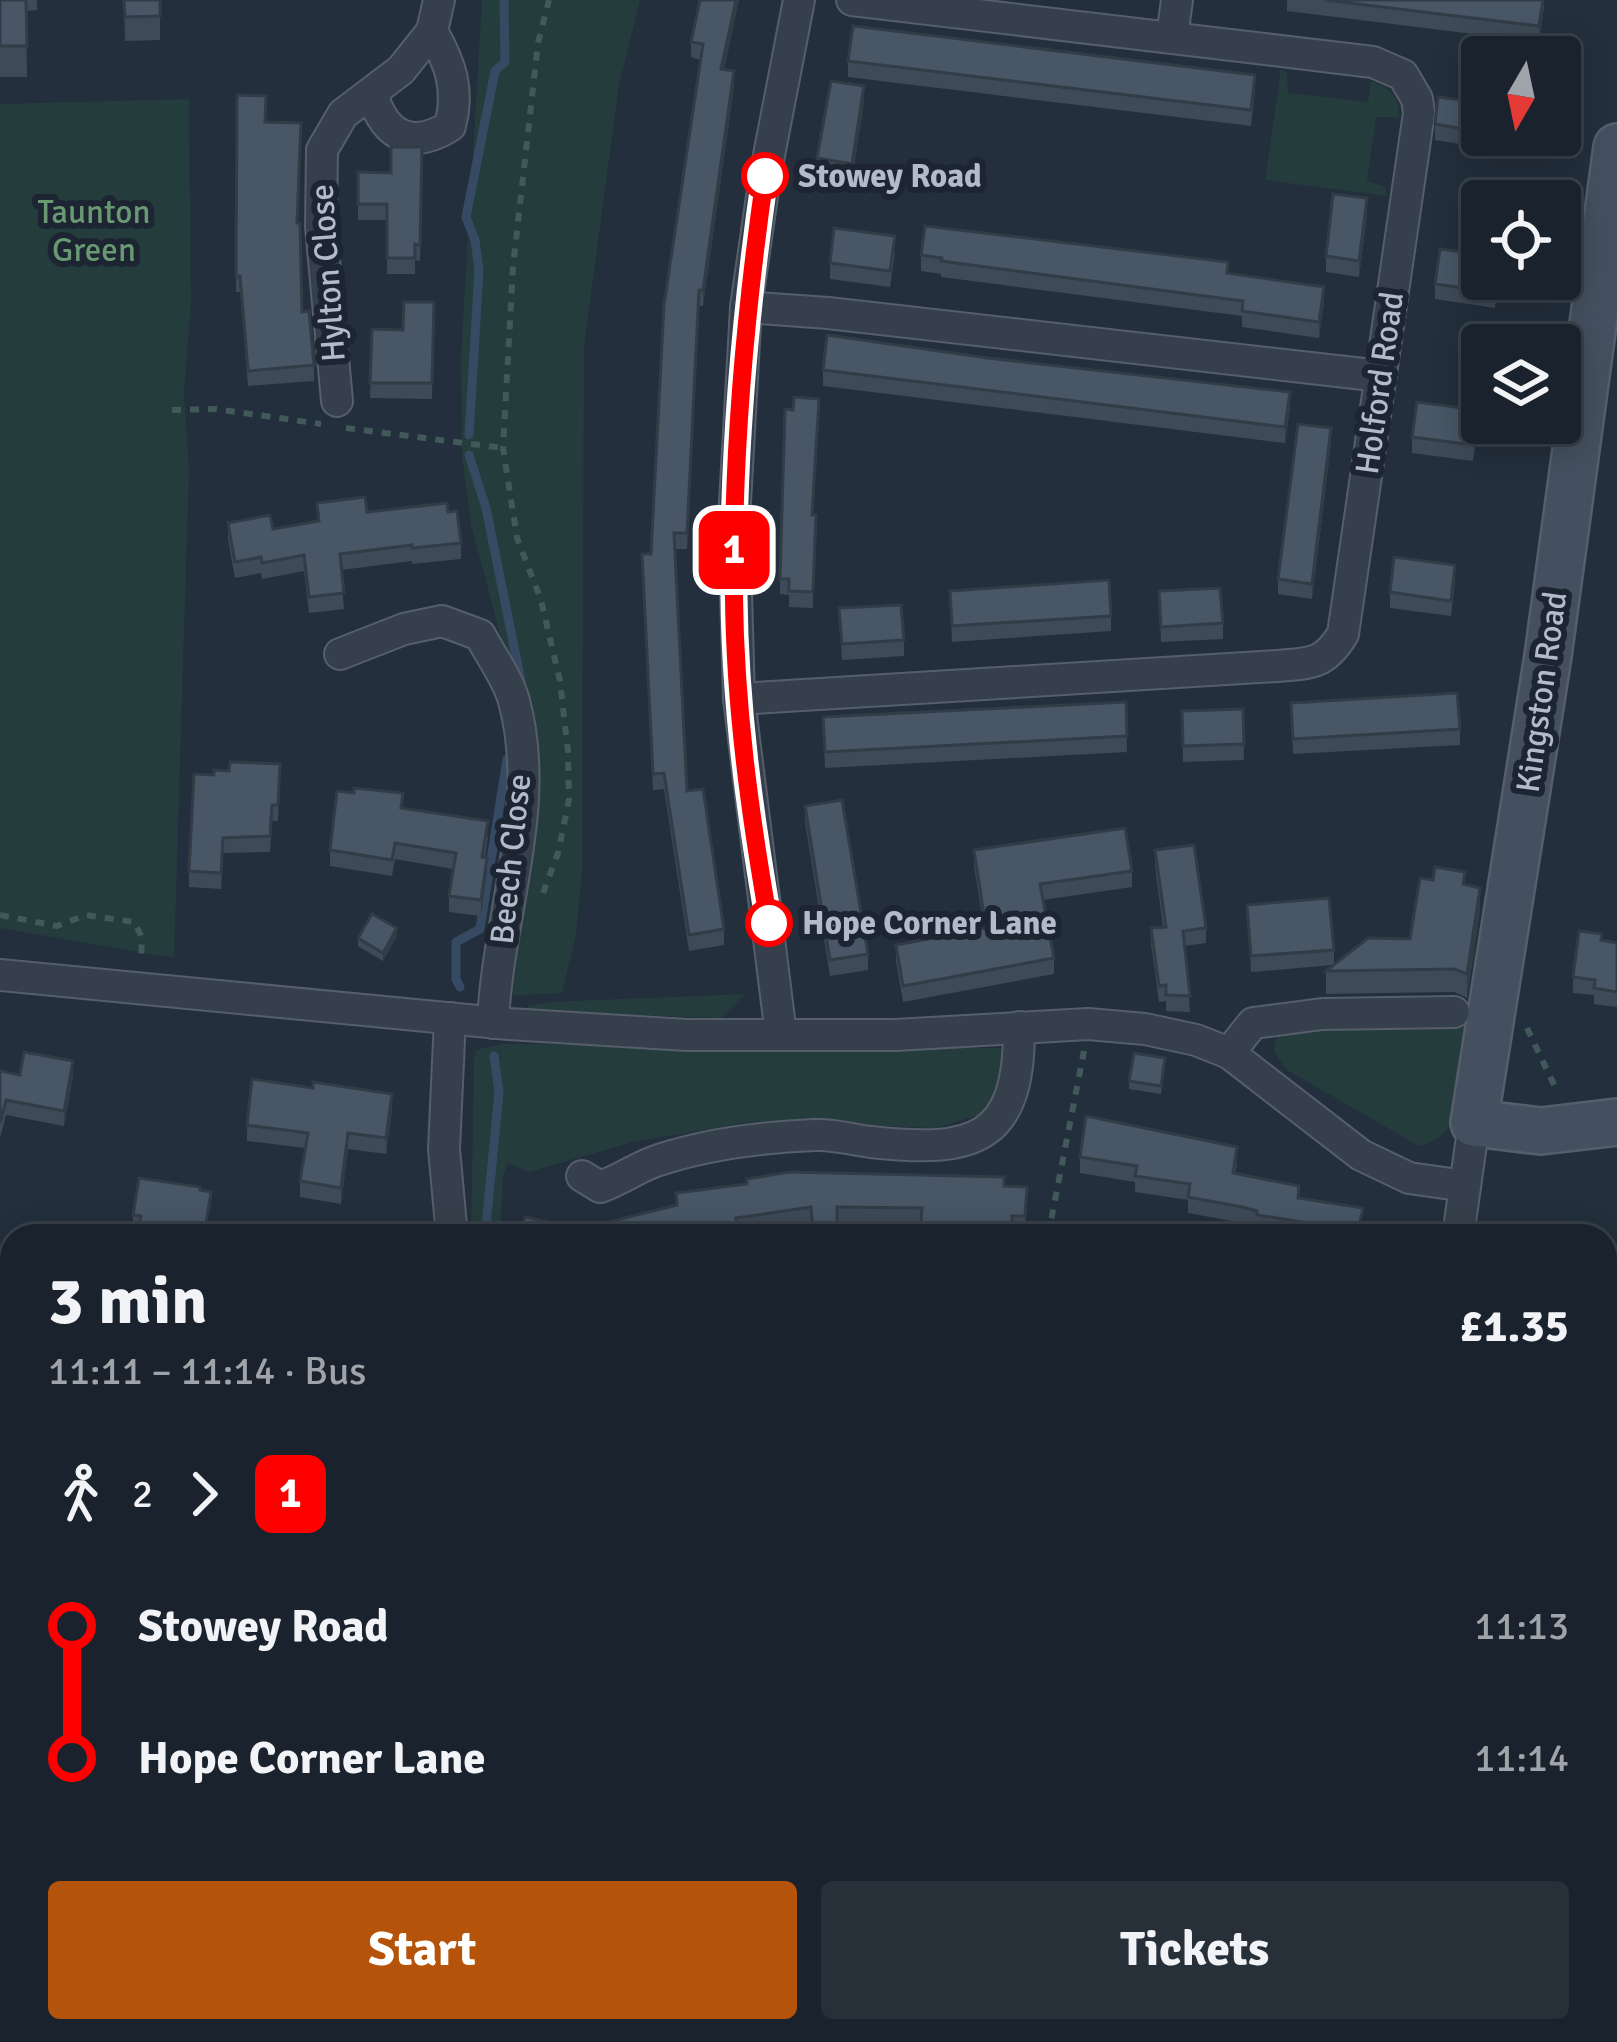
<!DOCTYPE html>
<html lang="en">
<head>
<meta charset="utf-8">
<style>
	:root { --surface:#1a232d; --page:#272f39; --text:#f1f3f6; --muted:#9fa4aa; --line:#384049; --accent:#b45309 }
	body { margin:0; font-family:Signika,sans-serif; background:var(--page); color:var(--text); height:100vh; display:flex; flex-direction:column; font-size:45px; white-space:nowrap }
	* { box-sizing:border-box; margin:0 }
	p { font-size:39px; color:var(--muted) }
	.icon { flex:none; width:66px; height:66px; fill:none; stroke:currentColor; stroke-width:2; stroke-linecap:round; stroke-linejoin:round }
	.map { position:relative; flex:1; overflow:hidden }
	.side { position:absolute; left:0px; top:1224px; width:1617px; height:819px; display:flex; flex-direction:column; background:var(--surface); border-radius:36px 36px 0 0; box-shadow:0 6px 30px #0003,0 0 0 3px var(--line) }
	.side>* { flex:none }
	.badge { padding:0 24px; border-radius:18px; font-size:42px; line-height:78px }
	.needle { width:78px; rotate:189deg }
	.controls { position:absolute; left:1461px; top:36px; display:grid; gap:24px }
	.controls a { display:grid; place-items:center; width:120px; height:120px; border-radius:12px; background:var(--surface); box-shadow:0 6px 30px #0003,0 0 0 3px var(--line); font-size:60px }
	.map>.badge { position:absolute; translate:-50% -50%; box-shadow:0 0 0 6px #fff }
	.legs { display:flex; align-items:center; gap:18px; height:132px; padding:0 48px; font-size:39px }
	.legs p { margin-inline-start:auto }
	.headline { display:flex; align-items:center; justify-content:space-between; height:204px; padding:0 48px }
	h1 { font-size:66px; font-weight:800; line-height:90px }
	.primary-button { display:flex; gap:24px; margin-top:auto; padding:24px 48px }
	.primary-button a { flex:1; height:138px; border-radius:12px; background:var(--accent); color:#fff; font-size:48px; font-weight:800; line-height:138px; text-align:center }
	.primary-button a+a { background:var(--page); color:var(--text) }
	ul { padding:0 48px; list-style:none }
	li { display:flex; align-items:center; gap:42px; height:132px; font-size:45px }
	li i { display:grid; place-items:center; width:18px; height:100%; margin:0 15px; background:currentColor }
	li i::after { content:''; width:30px; height:30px; margin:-15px; border:9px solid; border-radius:50%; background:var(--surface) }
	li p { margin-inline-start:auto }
	li:first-child i { background:linear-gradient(#0000 50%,currentColor 0) }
	li:last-child i { background:linear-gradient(currentColor 50%,#0000 0) }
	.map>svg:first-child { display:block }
</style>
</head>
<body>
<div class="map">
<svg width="1617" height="2042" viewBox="0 0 1617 2042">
	<rect width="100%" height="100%" fill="#232f3c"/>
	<g fill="#253c3d">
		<polygon points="482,0 640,0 619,85 584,346 582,873 576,934 562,993 503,996 534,761 471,525 462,456 461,356"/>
		<path d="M1281,69l6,3 1,21 80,9 3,-21c18,5 29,18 28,36h-23l-9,64 18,6 3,9 -123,-16z"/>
		<polygon points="189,99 191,302 184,393 189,469 174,958 0,928 0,104"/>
		<polygon points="745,994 721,1018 526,1011 528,1006 548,1002"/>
		<path d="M1310,1025l164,1c-7,43 -4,108 -55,120l-132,-76 -13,-18 1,-11 10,-13z"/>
		<polygon points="503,1044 1005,1048 1002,1082 989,1106 976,1116 935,1128 756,1121 633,1142 529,1172 508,1163 503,1176 500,1236 471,1236 474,1058 476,1050"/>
		<polygon points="0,1534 12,1538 12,2031 551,2031 554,2042 0,2042"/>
	</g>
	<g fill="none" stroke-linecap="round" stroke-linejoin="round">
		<g stroke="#364b63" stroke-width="9">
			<polyline points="469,435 479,270 475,240 466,217 495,71 505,62 504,0"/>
			<polyline points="469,455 486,508 522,686"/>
			<polyline points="460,987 456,979 456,942 480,929 507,759"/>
			<polyline points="485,1236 499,1092 494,1056"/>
			<polyline points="25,2042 31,2031"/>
		</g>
		<g stroke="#555e6a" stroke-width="34">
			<g id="street">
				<polyline points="1172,37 1177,0"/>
				<path d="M372,94c13,43 40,56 78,32 10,-37 0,-63 -18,-95"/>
				<polyline points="746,307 828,313 1381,376"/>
				<polyline points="337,401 321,227 322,150 343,114 401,70 432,31 439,0"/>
				<path d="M340,654l64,-25 38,-8 38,14c11,21 28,44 34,66 29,107 -17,216 -21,322"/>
				<path d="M739,699l538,-33c34,-3 47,-1 66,-32l76,-521 -2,-14 -14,-24 -30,-13 -521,-62"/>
				<polyline points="0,975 509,1024 687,1035 895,1035 1088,1024 1145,1029 1196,1040 1229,1053 1361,1155 1409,1178 1465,1186"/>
				<polyline points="450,1018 444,1149 452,1236"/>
				<polyline points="781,1035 739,699 734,520 746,307 765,176 799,0"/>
				<polyline points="1229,1053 1253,1023 1322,1014 1454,1012"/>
				<path d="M582,1176l18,11c21,-7 39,-21 59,-27 49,-16 106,-23 156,-25 19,-1 38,5 56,7 102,11 149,0 148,-115"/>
				<polyline points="1458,1236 1474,1123"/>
				<polyline points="1340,2042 1341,2031"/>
			</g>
		</g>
		<g stroke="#555e6a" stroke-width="50">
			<polyline id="secondary" points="1617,147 1548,656 1474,1123 1541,1131 1617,1122"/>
		</g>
		<g stroke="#42595a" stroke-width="6" stroke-dasharray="9 9" stroke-linecap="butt">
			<polyline points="172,410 216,409 321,424"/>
			<polyline points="346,428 503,448"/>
			<polyline points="543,893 558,853 569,800 568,752 560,681 541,600 517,538 503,448 513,267 538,43 549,0"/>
			<polyline points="0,915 57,926 86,915 134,922 142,937 141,961"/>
			<polyline points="1527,1028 1557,1091"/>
			<polyline points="1048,1236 1084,1051"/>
		</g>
		<use href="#street" stroke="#36404c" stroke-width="30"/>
		<use href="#secondary" stroke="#44505f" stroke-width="45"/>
	</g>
	<g fill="#3e4a57">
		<polygon points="0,0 37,0 37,10 26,11 27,77 0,77"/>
		<polygon points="124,0 160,0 160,40 125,41"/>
		<polygon points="700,0 739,0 724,69 734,87 703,306 699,306 687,549 675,549 687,791 724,929 724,945 689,951 664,789 653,790 642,570 651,554 700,60 691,57 691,42"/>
		<polygon points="1287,0 1544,0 1544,7 1539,42 1287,11"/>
		<polygon points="848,61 1255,91 1251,126 848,77"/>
		<polygon points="237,95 266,122 298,223 302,312 314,365 314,381 248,386 240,292 236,292"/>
		<polygon points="1482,97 1482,135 1520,135 1517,153 1435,140 1435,124 1461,100"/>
		<polygon points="864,102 852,180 817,174 817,158"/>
		<polygon points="422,147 420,261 415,260 415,274 387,274 387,220 358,220 358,172 391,173"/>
		<polygon points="1367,214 1359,277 1326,272 1326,256"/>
		<polygon points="895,252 890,287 830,279 830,263"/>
		<polygon points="921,255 1228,274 1324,303 1319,338 1242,327 1242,316 941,277 941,274 921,271"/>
		<polygon points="1499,279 1495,308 1435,299 1435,284"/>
		<polygon points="434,302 432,399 370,398 372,329 403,330"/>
		<polygon points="823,370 1290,408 1285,443 823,386"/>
		<polygon points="819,415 813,515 813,608 789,607 789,595 780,594 780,579"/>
		<polygon points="1478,426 1473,461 1412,453 1412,437"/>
		<polygon points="1331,444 1312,599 1278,594 1278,579"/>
		<polygon points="317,503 367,512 448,512 461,543 461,559 412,564 412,561 341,570 344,609 309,613 304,571 262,579 261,573 235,578 228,539 228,523 273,529 317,521"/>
		<polygon points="1455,581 1451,616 1390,608 1390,592"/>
		<polygon points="950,591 1111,616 1111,631 952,642"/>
		<polygon points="1159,591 1223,623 1223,639 1161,642"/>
		<polygon points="839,608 904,640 904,656 842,660"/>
		<polygon points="1126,702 1127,752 825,768 823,717"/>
		<polygon points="1291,703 1460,729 1460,745 1293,754"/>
		<polygon points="1243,709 1244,760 1183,762 1182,711"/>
		<polygon points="280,764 278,821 272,821 270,852 223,853 221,889 189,887 189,871 229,771"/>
		<polygon points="805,806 868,954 868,970 830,976 805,822"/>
		<polygon points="403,809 488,837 485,857 487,873 481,916 449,912 449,896 453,869 395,859 392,876 330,866 330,850"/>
		<polygon points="974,850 1132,871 1132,887 1043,900 1054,958 1054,974 903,1002 896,961 896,945 984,928 974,866"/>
		<polygon points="1155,850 1206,928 1206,943 1185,946 1190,1012 1166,1011 1166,1001 1159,1002 1151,944 1151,928 1163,927 1155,866"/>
		<polygon points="1465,885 1480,911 1467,998 1454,992 1326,994 1326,971 1333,965 1251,972 1247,905 1334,950 1334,965 1410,939"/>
		<polygon points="397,936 383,961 358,946 358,938"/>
		<polygon points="1602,940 1617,943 1617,1007 1594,1004 1594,995 1573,993 1573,977"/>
		<polygon points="1165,1066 1161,1094 1129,1089 1129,1081"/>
		<polygon points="0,1071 20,1075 73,1076 64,1126 6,1115 0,1138"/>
		<polygon points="392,1110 386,1154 348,1149 341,1204 300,1197 300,1181 305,1148 247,1141 247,1125"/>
		<polygon points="1080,1157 1237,1163 1235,1174 1363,1224 1360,1236 1290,1236 1257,1231 1257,1227 1242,1223 1188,1213 1188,1200 1135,1192 1135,1182 1080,1173"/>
		<polygon points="1004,1186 1027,1187 1025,1232 1012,1232 1012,1236 921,1236 921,1224 837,1223 837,1236 812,1236 811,1223 737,1234 737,1236 600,1236 600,1224 676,1206 676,1193"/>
		<polygon points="200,1190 211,1208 138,1232 133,1231 133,1215"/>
		<polygon points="0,1419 12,1421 6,1469 0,1468"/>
	</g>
	<g fill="#323c47">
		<polygon points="736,0 739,0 721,85 721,69"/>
		<polygon points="1543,0 1544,7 1539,42 1539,26"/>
		<polygon points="734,71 734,87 703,306 703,290"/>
		<polygon points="864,86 864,102 852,180 852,164"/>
		<polygon points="1367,198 1367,214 1359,277 1359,261"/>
		<polygon points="1324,287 1324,303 1319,338 1319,322"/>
		<polygon points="1290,392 1290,408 1285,443 1285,427"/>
		<polygon points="1331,428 1331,444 1312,599 1312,584"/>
		<polygon points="487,858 487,873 481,916 481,900"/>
		<polygon points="1480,888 1480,911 1467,998 1467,974"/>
		<polygon points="397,928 397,936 383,961 383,953"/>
		<polygon points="73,1061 73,1076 64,1126 64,1111"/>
		<polygon points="392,1094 392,1110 386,1154 386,1138"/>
		<polygon points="348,1133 348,1149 341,1204 341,1188"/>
		<polygon points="211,1192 206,1236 204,1236"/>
		<polygon points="12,1425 12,1441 6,1469 6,1453"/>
	</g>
	<g fill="#485665" stroke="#323c47" stroke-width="3">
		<polygon points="0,0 26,0 27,46 0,46"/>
		<polygon points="124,0 160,0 160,16 125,17"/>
		<polygon points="700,0 736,0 721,69 734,71 703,290 699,290 687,533 674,533 687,791 703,789 724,929 689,935 664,773 653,774 642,554 651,554 664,305 703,44 691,42"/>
		<polygon points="1325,0 1543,0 1539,26"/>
		<polygon points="853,26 1255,75 1251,110 848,61"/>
		<polygon points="831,81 864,86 852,164 817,158"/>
		<polygon points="1462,94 1482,97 1482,132 1435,124 1438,97 1461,100"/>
		<polygon points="237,95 266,96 265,122 301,123 297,223 300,223 302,312 309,311 314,365 248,371 240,276 236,276"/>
		<polygon points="391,147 422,147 420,245 415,244 415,258 387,258 387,204 358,204 358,172 391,173"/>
		<polygon points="1333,194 1367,198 1359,261 1326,256"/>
		<polygon points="925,226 1228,262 1227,273 1324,287 1319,322 1242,311 1243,301 941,261 942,258 921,255"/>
		<polygon points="834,228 895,236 890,271 830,263"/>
		<polygon points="1440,249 1482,254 1482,279 1497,279 1495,292 1435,284"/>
		<polygon points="404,302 434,302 432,383 370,383 372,329 403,330"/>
		<polygon points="827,335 988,358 1290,392 1285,427 823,370"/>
		<polygon points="794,397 819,399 812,515 816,515 813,592 789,591 789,579 780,579 785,409 793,410"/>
		<polygon points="1417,402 1478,410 1473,445 1412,437"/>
		<polygon points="1298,424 1331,428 1312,584 1278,579"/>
		<polygon points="365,497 367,512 447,503 448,512 457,511 461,543 412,548 412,545 340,554 344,593 309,597 304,555 262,563 261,557 235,562 228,523 270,515 273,529 319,521 317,503"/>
		<polygon points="1394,557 1455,565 1451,601 1390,592"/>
		<polygon points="1109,580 1111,616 952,626 950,591"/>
		<polygon points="1220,588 1223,623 1161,627 1159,591"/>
		<polygon points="901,605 904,640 842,644 839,608"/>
		<polygon points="1457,693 1460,729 1293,739 1291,703"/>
		<polygon points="1126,702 1127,736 825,752 823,717"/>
		<polygon points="1243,709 1244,744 1183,746 1182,711"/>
		<polygon points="230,762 280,764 278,805 272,805 270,836 223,838 221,873 189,871 194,774 214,775 214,770 229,771"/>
		<polygon points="354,788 403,793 401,808 488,821 482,857 487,858 481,900 449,896 456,853 395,843 392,860 330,850 337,791 354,793"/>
		<polygon points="842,800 868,954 830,960 805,806"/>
		<polygon points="1125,828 1132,871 1040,884 1054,958 903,986 896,945 986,928 974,850"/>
		<polygon points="1194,845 1206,928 1183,931 1190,996 1166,995 1166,985 1159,986 1151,928 1166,927 1155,850"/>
		<polygon points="1435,867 1465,872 1463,884 1480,888 1467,974 1454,969 1326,971 1368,938 1410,939 1420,878 1433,880"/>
		<polygon points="1329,898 1334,950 1251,956 1247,905"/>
		<polygon points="372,914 397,928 383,953 358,938"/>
		<polygon points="1579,931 1602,934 1601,940 1617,943 1617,992 1594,988 1595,980 1573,977"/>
		<polygon points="24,1052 73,1061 64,1111 6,1100 0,1123 0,1071 20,1075"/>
		<polygon points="1134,1053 1165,1058 1161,1086 1129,1081"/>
		<polygon points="252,1079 313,1088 313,1082 392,1094 386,1138 348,1133 341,1188 300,1181 308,1133 247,1125"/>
		<polygon points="1086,1116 1237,1147 1233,1173 1299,1186 1298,1198 1363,1208 1357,1236 1320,1236 1322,1225 1257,1215 1257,1211 1242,1207 1188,1197 1190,1184 1135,1176 1137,1166 1080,1157"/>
		<polygon points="790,1172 1004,1177 1004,1186 1027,1187 1025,1216 1012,1216 1012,1228 921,1223 922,1208 837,1207 837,1230 813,1231 811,1207 736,1218 737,1230 690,1236 603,1236 600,1224 677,1205 676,1193 747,1184 747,1179"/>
		<polygon points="139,1178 200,1187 200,1190 211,1192 204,1236 138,1236 141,1216 133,1215"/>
		<polygon points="525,1217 580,1229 578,1236 520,1236"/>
		<polygon points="0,1419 12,1421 6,1453 0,1452"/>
	</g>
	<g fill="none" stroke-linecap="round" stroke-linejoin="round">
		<g stroke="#fff" stroke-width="27">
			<path id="line-1" d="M765,176c-20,139 -33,279 -31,420 1,110 16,219 35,327"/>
		</g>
		<use href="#line-1" stroke="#f00" stroke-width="18"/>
	</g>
	<g fill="#fff" stroke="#f00" stroke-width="6">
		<circle cx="765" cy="176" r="21"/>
		<circle cx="769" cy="923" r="21"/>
	</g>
	<g text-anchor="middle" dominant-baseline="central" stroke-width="12" stroke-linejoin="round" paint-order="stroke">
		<g font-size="33" font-weight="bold" fill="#b2bbc8" stroke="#1c2531" text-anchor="start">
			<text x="798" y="176">Stowey Road</text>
			<text x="802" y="923">Hope Corner Lane</text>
		</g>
		<g font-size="33" fill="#699972" stroke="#1c2531">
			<text x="94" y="212">Taunton<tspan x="94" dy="38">Green</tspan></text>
		</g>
		<g font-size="33" fill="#b2bbc8" stroke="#1c2531">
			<text transform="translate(328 273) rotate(-94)">Hylton Close</text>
			<text transform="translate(1380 383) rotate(-82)">Holford Road</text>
			<text transform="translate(1542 692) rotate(-82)">Kingston Road</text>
			<text transform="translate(511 859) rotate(-84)">Beech Close</text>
		</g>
	</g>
</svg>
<div class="controls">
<a><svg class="needle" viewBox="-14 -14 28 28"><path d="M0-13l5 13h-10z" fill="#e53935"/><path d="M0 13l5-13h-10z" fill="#9fa4aa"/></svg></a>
<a><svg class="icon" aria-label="locate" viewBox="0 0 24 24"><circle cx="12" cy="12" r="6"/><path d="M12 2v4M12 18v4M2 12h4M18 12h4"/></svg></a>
<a><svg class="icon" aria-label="layers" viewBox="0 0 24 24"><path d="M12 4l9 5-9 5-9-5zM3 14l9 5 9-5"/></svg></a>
</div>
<b class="badge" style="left:734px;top:550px;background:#f00;color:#fff">1</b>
<section class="side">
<div class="headline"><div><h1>3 min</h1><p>11:11 – 11:14 · Bus</p></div><b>£1.35</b></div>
<div class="legs"><svg class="icon" aria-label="walk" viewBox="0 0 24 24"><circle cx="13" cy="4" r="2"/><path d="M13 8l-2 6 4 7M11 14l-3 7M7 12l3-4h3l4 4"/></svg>2<svg class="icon" aria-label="forward" viewBox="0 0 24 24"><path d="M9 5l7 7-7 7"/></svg><b class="badge" style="background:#f00;color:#fff">1</b></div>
<ul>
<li><i style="color:#f00"></i><b>Stowey Road</b><p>11:13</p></li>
<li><i style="color:#f00"></i><b>Hope Corner Lane</b><p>11:14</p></li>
</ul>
<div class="primary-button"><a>Start</a><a>Tickets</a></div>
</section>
</div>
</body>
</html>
